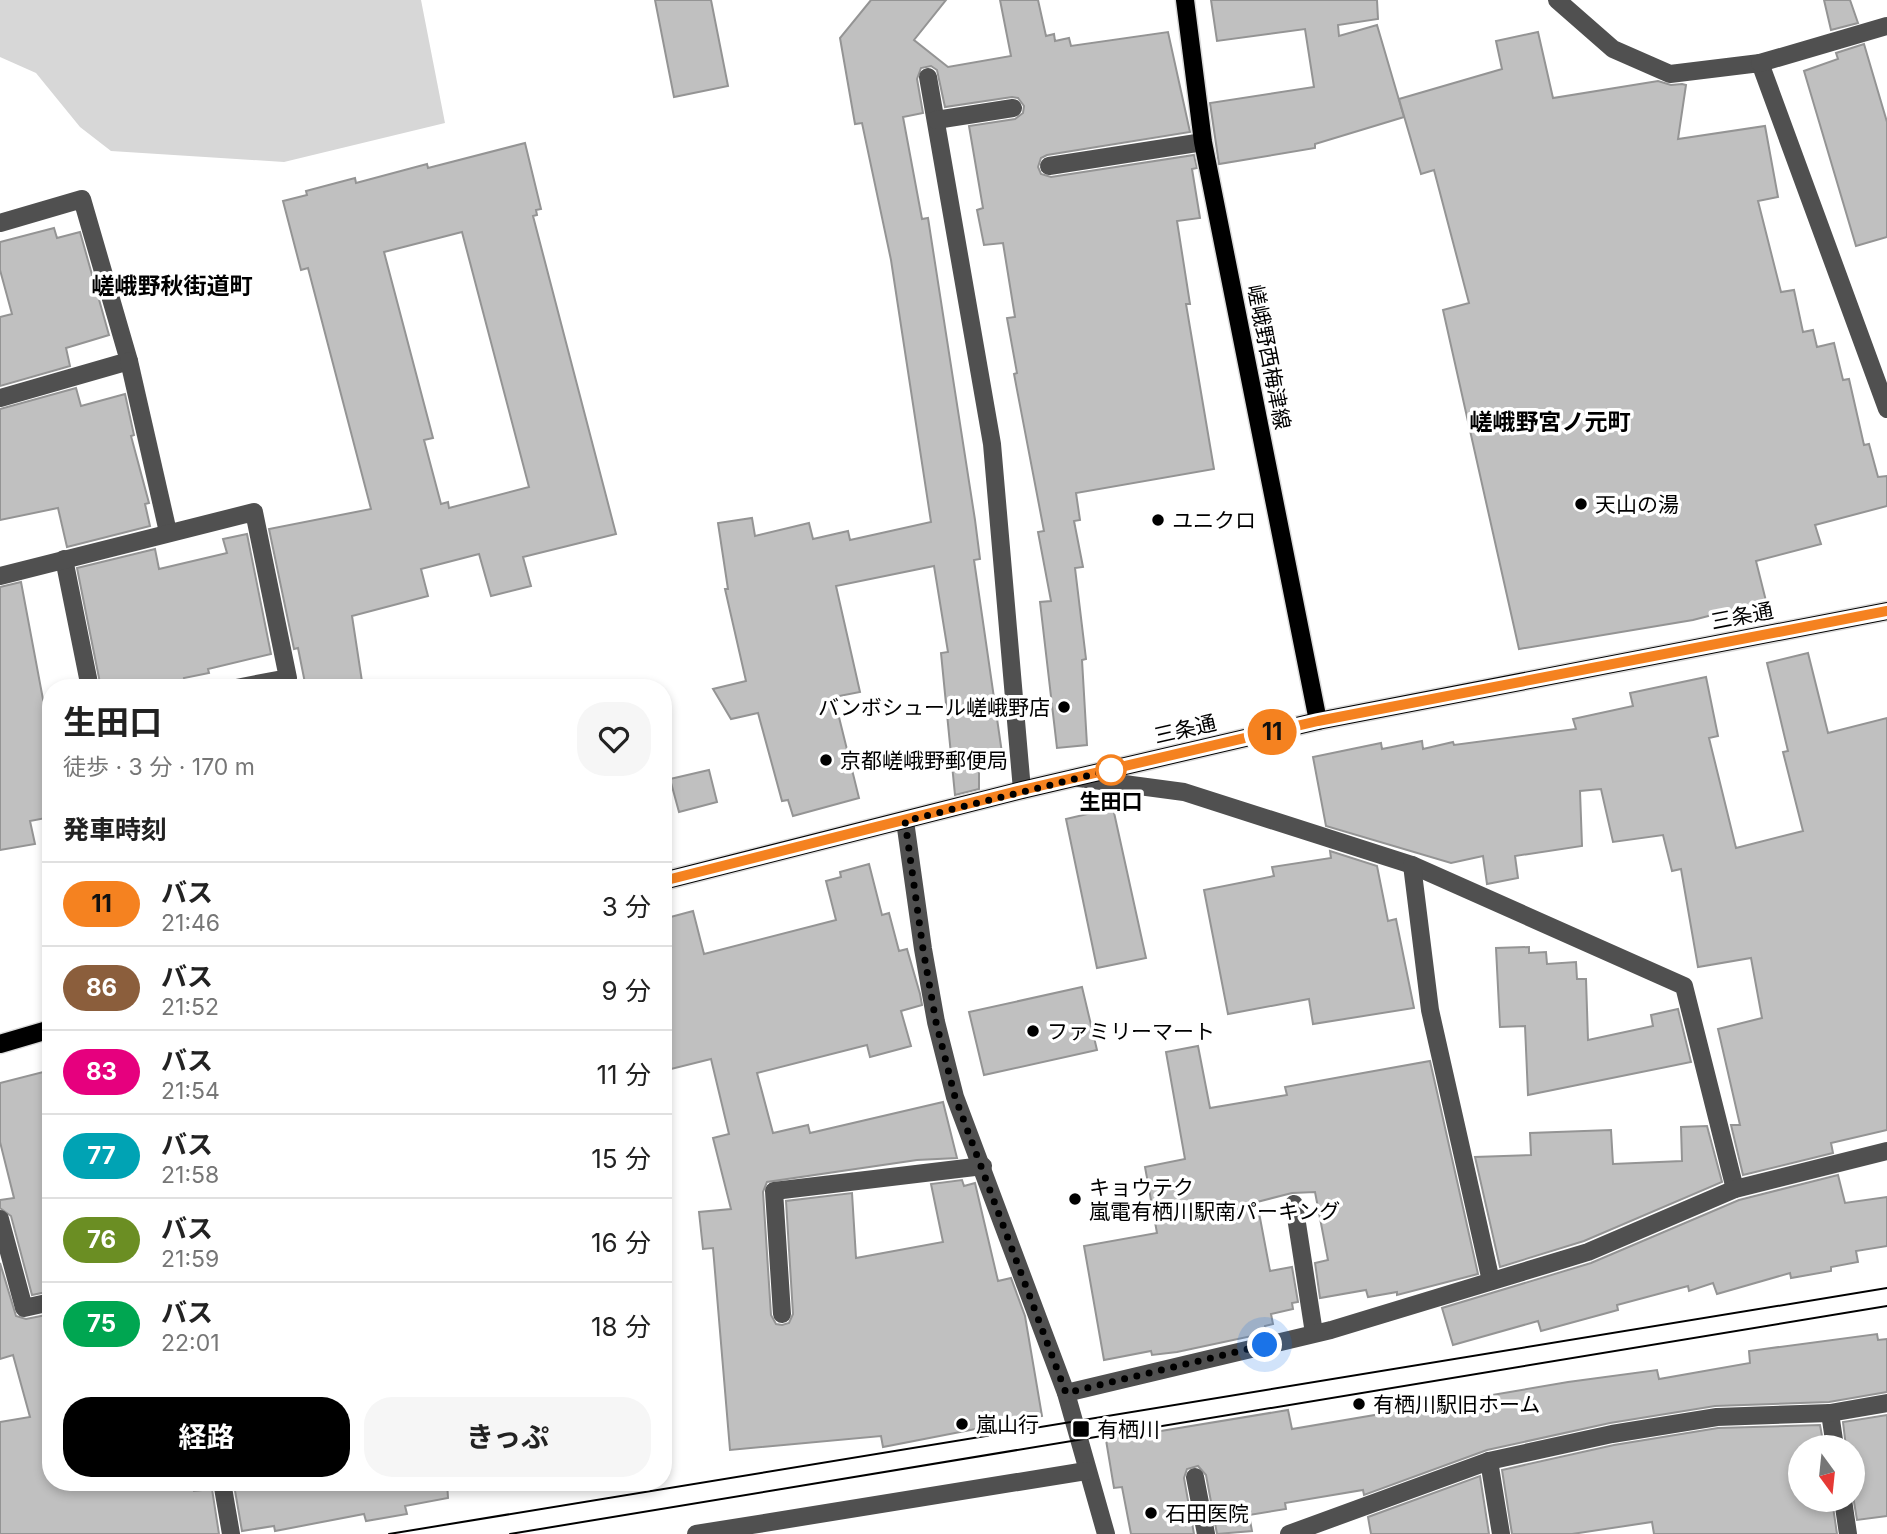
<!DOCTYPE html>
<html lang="ja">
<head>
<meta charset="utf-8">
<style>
	:root { --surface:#fff; --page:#f6f6f6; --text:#222; --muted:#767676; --line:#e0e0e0; --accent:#000 }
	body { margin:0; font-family:Inter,"Noto Sans JP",sans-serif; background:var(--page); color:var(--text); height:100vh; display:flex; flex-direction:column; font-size:26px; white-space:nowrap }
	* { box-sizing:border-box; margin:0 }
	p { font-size:23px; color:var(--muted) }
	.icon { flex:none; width:38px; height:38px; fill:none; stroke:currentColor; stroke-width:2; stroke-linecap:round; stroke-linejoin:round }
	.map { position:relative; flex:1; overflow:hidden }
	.panel { position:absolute; left:42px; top:679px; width:630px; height:812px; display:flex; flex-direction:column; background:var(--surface); border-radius:28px; box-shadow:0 4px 10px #0003 }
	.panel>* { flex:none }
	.badge { padding:0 14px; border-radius:23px; font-size:24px; line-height:46px }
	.needle { width:46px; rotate:165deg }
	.buttons { position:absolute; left:1788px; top:1435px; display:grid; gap:14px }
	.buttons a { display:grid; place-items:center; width:77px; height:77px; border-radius:50%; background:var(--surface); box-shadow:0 4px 10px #0003; font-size:35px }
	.you { position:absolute; width:35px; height:35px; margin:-18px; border:5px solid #fff; border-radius:50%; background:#1a73e8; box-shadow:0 0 0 10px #1a73e833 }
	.map>.badge { position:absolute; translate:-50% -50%; box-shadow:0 0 0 4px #fff }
	h2 { padding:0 21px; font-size:26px; line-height:63px }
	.round { display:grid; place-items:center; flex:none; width:74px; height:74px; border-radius:28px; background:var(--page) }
	.overview { display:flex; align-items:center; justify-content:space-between; height:119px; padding:0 21px }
	h1 { font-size:33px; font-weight:700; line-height:52px }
	.button { display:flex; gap:14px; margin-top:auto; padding:14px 21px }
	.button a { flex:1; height:80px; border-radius:28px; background:var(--accent); color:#fff; font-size:28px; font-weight:700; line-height:80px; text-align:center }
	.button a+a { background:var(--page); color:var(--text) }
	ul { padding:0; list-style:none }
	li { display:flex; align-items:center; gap:21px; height:84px; padding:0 21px; border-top:2px solid var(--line) }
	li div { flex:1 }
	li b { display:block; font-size:26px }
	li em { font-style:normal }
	li .badge { min-width:77px; font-weight:700; text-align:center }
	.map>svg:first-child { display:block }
</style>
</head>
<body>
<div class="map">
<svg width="1887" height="1534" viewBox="0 0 1887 1534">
	<rect width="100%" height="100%" fill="#fff"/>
	<polygon fill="#d7d7d7" points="0,0 421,0 445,123 284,162 111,151 80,127 36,73 0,57"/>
	<g fill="#c0c0c0" stroke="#949494" stroke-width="2" fill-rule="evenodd">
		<polygon points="655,0 711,0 728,86 674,97"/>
		<polygon points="871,0 946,0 914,40 948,67 1011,56 1000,0 1038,0 1046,36 1054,34 1055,41 1069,38 1071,46 1168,32 1190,132 1047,155 1041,158 1038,167 1041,174 1051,177 1194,155 1197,168 1192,169 1200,218 1177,221 1190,304 1186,304 1214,469 1076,493 1080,520 1074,521 1083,567 1075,568 1086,659 1082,660 1087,745 1057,748 1040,602 1051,601 1038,532 1044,531 1014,374 1017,373 1007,318 1015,317 1003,243 984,245 977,210 983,208 969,126 1015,119 1023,113 1024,106 1018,98 1012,97 945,107 937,70 931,66 921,68 917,79 923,113 903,117 922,219 928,218 975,520 980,559 974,560 1002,753 979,758 979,789 955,795 941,653 948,652 934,566 836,586 860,692 834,697 859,798 793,816 788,800 782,801 758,713 731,719 713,689 746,681 725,589 728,589 718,523 752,518 755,536 809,523 813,539 848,531 850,540 931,522 891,260 862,123 855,124 840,38"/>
		<polygon points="1211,0 1377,0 1378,19 1338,25 1339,36 1377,25 1404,117 1315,144 1315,148 1219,164 1210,103 1314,87 1305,29 1217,41"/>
		<polygon points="1824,0 1850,0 1858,23 1831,30"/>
		<polygon points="1538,32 1553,98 1658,81 1671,85 1682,84 1686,85 1678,139 1765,126 1778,197 1758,201 1781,292 1794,290 1803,332 1813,330 1817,347 1834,343 1843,380 1849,379 1864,445 1869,444 1878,477 1887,476 1887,506 1815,525 1821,544 1756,561 1766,601 1693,620 1519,649 1443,310 1469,303 1434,170 1421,174 1399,99 1502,69 1496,41"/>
		<polygon points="1864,44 1887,122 1887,237 1856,246 1804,71 1838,59 1836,53"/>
		<path d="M525,143l16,66 -5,1 1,5 -4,1 83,318 -93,23 8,29 -40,10 -12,-42 -58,15 7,27 -76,20 11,72h-57l-8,-40 -4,1 -25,-120 102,-20 -63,-241 -7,2 -18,-69 24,-6 -1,-4 49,-13 1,5 71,-19 1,4zM462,232l67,255 -80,21 -1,-6 -7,2 -17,-64 9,-2 -49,-186z"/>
		<polygon points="54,228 57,238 80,232 109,335 66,348 70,366 0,386 0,317 12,314 0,270 0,242"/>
		<polygon points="76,388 81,406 125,394 134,435 131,436 149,503 145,504 150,526 67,547 58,508 0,520 0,409"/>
		<polygon points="247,534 271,654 208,669 209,673 184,678 185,683 165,688 101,688 77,568 155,549 159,569 227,553 223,539"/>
		<polygon points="21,582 51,742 51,817 30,821 35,844 0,850 0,587"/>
		<polygon points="1808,653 1828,733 1887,718 1887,1130 1831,1143 1833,1153 1743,1175 1731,1125 1740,1125 1718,1029 1762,1018 1751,958 1698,967 1681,869 1672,871 1663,835 1613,842 1601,789 1580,791 1582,846 1515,856 1518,878 1487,884 1483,856 1451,863 1326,826 1313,757 1381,743 1382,749 1422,741 1423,749 1453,742 1454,745 1576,729 1573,719 1633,706 1630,693 1706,677 1718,736 1709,738 1736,848 1803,831 1783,752 1788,751 1767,663"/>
		<polygon points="709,770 717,802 679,812 670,779"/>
		<polygon points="1113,808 1146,958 1097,968 1066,819"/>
		<polygon points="1330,851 1377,866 1388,921 1396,919 1414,1008 1313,1024 1309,999 1228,1014 1204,890 1274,876 1272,867 1331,858"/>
		<polygon points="869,864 882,915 889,913 899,951 907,949 920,994 922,1005 901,1011 911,1046 870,1057 867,1045 757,1073 773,1133 808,1125 810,1133 943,1102 957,1158 917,1160 767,1182 763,1192 771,1315 776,1324 782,1325 789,1323 793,1314 786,1201 852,1193 856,1258 943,1242 931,1184 962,1180 964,1186 975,1183 998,1281 1011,1278 1025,1316 1042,1416 883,1447 881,1436 730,1450 713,1248 703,1249 699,1212 731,1209 713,1138 729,1134 711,1059 663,1071 663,919 693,911 704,954 836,920 826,881 841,877 840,872"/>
		<polygon points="1529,947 1529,953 1546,952 1547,964 1576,962 1577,979 1586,979 1588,1040 1653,1026 1651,1015 1678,1009 1691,1062 1528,1095 1525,1026 1500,1027 1496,948"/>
		<polygon points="1082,987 1097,1050 984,1075 969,1012"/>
		<polygon points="1198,1046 1210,1108 1287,1095 1285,1087 1430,1061 1478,1274 1397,1295 1397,1292 1368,1297 1366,1290 1320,1298 1315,1263 1328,1260 1315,1192 1292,1193 1257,1202 1270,1271 1292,1267 1298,1302 1292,1303 1293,1309 1271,1314 1273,1324 1265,1326 1266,1333 1177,1352 1152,1355 1151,1351 1104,1360 1084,1246 1157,1233 1145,1167 1185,1159 1166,1052"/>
		<polygon points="51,1070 51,1291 32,1295 11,1216 0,1208 0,1200 14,1198 0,1142 0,1083"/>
		<polygon points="1707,1126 1722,1182 1584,1241 1500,1267 1475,1157 1531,1155 1530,1133 1611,1130 1613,1164 1682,1161 1681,1127"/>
		<polygon points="1838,1175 1845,1203 1887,1197 1887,1246 1856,1251 1858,1262 1831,1267 1831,1271 1791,1278 1790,1273 1717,1294 1713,1283 1689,1291 1688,1286 1617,1305 1618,1310 1541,1331 1538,1321 1453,1345 1442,1308 1591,1263 1739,1200"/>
		<polygon points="0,1263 16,1316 26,1319 51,1314 51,1482 192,1482 194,1491 212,1489 219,1534 0,1534 0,1422 30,1417 13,1355 0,1359"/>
		<polygon points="1877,1334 1878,1340 1887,1339 1887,1392 1829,1402 1715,1406 1610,1423 1487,1450 1364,1495 1363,1490 1285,1503 1286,1509 1249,1515 1252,1531 1217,1534 1206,1475 1198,1466 1187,1469 1184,1478 1194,1534 1131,1534 1122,1487 1114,1488 1106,1440 1288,1410 1292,1429 1568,1382 1657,1370 1659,1379 1750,1363 1749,1351"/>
		<polygon points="1887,1415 1887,1516 1857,1520 1853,1496 1853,1447 1846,1447 1843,1422"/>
		<polygon points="1820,1425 1824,1447 1801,1447 1801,1500 1832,1500 1837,1534 1654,1534 1652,1522 1572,1534 1512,1534 1502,1470 1614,1445 1718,1428"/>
		<polygon points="1480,1476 1489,1534 1371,1534 1368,1517"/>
		<polygon points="249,1482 447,1482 448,1498 405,1506 407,1514 366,1521 364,1514 275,1531 274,1526 242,1531 234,1485"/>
	</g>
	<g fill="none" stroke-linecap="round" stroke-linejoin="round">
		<g stroke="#dbdbdb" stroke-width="21">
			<g id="major">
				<polyline points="1185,0 1203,142 1318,721"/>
				<polyline points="663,881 1022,790 1318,721 1887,611"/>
				<polyline points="0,1044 51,1029"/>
			</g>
		</g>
		<g stroke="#505050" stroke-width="18">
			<polyline points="1557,0 1613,49 1670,74 1760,63 1887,409"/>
			<polyline points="1760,63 1887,26"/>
			<polyline points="928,77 992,444 1022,790"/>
			<polyline points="936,120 1013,108"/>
			<polyline points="1049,166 1203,142"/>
			<polyline points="0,223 82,199 129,361 0,398"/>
			<polyline points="129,361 168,532"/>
			<polyline points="64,559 90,688"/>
			<polyline points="0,576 254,512 288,678 236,688"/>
			<polyline points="1079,778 1184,792 1412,865 1684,986 1735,1189"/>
			<polyline points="905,821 923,949 936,1022 955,1097 1066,1393 1106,1534"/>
			<polyline points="1412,865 1430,1010 1491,1281"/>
			<polyline points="1294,1204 1314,1333"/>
			<polyline points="0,1219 24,1308 51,1302"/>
			<polyline points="782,1314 774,1191 983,1166"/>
			<polyline points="1066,1393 1331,1330 1588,1252 1735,1189 1887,1151"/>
			<polyline points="1830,1413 1835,1447"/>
			<polyline points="1489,1461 1501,1534"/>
			<polyline points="1195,1477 1206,1534"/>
			<polyline points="222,1482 231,1534"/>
			<polyline points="1843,1500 1848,1534"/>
			<polyline points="696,1534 1086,1471"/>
			<polyline points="1289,1534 1489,1461 1612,1434 1717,1417 1830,1413 1887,1403"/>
		</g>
		<use href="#major" stroke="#000" stroke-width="18"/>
		<g stroke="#000" stroke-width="2">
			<polyline points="389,1534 1887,1288"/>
			<polyline points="510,1534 1887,1306"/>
		</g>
	</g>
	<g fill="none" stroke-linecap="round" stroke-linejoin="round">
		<g stroke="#fff" stroke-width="16">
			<polyline id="line" points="663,881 1022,790 1318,721 1887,611"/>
		</g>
		<use href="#line" stroke="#f58220" stroke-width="10"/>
		<polyline stroke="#000" stroke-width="7" stroke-dasharray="0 12.6" points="1111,770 905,821 923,949 936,1022 955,1097 1066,1393 1265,1345"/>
	</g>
	<g fill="#000" stroke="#fff" stroke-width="2.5">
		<circle cx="1581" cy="504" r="7"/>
		<circle cx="1158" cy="520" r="7"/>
		<circle cx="1064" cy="707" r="7"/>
		<circle cx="826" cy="760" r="7"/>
		<circle cx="1033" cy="1031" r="7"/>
		<circle cx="1075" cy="1199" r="7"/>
		<circle cx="1359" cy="1404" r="7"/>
		<circle cx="962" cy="1424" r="7"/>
		<rect x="1072" y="1420" width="18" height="18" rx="3.5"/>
		<circle cx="1151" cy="1513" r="7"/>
	</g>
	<circle fill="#fff" stroke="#f58220" stroke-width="3.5" cx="1111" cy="770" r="14"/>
	<g text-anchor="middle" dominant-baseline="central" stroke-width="7" stroke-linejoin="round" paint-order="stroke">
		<g font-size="21" fill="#000" stroke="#fff">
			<text transform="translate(1269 357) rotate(79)">嵯峨野西梅津線</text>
			<text transform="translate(1742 616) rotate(-11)">三条通</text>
			<text transform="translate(1185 729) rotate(-13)">三条通</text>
		</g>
		<g font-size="21" fill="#000" stroke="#fff" text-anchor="start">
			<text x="1595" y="504">天山の湯</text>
			<text x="1172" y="520">ユニクロ</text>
			<text x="1050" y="707" text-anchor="end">バンボシュール嵯峨野店</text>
			<text x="840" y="760">京都嵯峨野郵便局</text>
			<text x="1047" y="1031">ファミリーマート</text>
			<text x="1089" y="1187">キョウテク<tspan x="1089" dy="24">嵐電有栖川駅南パーキング</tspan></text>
			<text x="1373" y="1404">有栖川駅旧ホーム</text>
			<text x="976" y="1424">嵐山行</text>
			<text x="1097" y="1429">有栖川</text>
			<text x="1165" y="1513">石田医院</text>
		</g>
		<g font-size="21" font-weight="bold" fill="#000" stroke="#fff">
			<text x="1111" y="801">生田口</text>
		</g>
		<g font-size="23" font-weight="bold" fill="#000" stroke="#fff">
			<text x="172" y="286">嵯峨野秋街道町</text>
			<text x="1550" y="422">嵯峨野宮ノ元町</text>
		</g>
	</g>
</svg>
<div class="buttons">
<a><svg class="needle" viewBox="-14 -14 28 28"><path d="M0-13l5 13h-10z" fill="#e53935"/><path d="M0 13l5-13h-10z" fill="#767676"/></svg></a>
</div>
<div class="you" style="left:1265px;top:1345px"></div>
<b class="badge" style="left:1272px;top:732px;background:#f58220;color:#111">11</b>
<section class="panel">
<div class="overview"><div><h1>生田口</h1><p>徒歩 · 3 分 · 170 m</p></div><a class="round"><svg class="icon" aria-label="heart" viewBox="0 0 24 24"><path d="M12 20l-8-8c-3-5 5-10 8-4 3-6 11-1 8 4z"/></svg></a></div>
<h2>発車時刻</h2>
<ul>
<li><span class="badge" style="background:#f58220;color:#111">11</span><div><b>バス</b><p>21:46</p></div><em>3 分</em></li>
<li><span class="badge" style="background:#8b5e3c;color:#fff">86</span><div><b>バス</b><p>21:52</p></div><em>9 分</em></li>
<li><span class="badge" style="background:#e6007e;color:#fff">83</span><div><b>バス</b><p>21:54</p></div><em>11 分</em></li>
<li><span class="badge" style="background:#00a3b4;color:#fff">77</span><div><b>バス</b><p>21:58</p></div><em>15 分</em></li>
<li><span class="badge" style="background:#6b8e23;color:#fff">76</span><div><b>バス</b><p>21:59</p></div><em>16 分</em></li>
<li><span class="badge" style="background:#00a651;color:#fff">75</span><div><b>バス</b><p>22:01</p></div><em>18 分</em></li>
</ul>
<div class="button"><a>経路</a><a>きっぷ</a></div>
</section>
</div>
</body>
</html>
